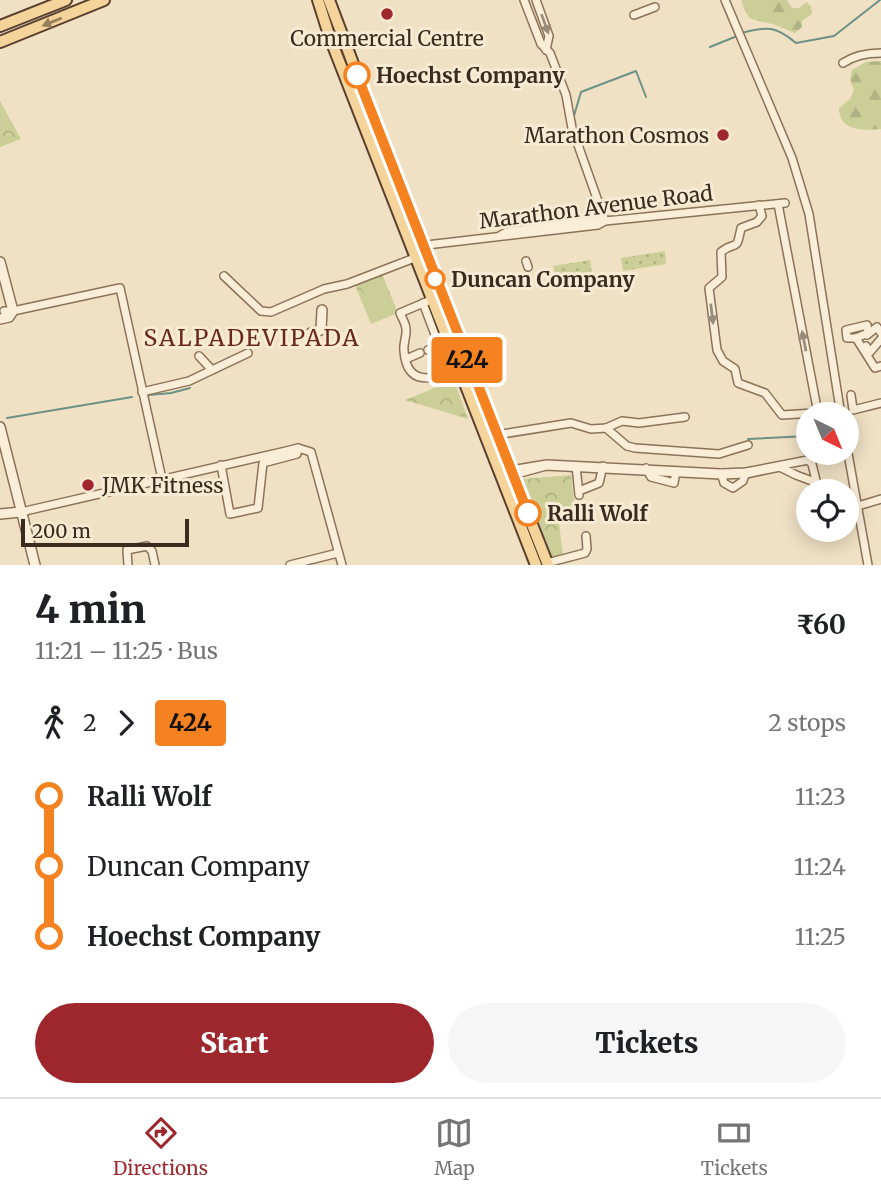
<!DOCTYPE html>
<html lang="en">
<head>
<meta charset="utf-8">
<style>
	:root { --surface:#fff; --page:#f6f6f6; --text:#202124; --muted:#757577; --line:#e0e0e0; --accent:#9e272e }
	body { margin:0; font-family:Merriweather,serif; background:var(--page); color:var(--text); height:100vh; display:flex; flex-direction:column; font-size:26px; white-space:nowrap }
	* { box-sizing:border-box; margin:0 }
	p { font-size:23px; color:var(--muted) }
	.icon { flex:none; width:38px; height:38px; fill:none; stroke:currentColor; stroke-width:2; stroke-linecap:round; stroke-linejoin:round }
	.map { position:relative; height:565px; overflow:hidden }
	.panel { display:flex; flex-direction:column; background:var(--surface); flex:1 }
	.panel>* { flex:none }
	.badge { padding:0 14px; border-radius:5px; font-size:24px; line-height:46px }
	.needle { width:46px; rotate:137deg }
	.tools { position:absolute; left:796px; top:402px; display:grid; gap:14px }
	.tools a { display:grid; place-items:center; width:63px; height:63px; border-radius:50%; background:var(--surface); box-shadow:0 4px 18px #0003; font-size:35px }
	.scale { position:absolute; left:21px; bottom:18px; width:168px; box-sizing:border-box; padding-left:7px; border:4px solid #3b2b1e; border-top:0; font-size:19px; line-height:24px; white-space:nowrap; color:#3b2b1e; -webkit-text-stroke:5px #f7ebd4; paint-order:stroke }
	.map>.badge { position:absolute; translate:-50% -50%; box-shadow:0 0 0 4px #fff }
	.legs { display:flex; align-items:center; gap:10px; height:77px; padding:0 35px; font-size:23px }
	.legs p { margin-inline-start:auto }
	.head { display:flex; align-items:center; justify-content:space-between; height:119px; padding:0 35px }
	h1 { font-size:38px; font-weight:800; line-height:52px }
	.primary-button { display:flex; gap:14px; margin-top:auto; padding:14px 35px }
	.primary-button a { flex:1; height:80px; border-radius:42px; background:var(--accent); color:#fff; font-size:28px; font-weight:800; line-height:80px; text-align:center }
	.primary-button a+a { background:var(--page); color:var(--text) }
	ul { padding:0 35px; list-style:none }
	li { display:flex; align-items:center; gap:24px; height:70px; font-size:26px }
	li i { display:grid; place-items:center; width:10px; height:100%; margin:0 9px; background:currentColor }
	li i::after { content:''; width:18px; height:18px; margin:-9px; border:5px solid; border-radius:50%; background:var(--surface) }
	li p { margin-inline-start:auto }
	li:first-child i { background:linear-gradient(#0000 50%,currentColor 0) }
	li:last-child i { background:linear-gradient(currentColor 50%,#0000 0) }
	.dock { display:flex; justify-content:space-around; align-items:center; height:98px; border-top:2px solid var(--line); background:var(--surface); font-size:19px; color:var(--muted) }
	.dock a { display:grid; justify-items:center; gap:4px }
	.dock .active { color:var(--accent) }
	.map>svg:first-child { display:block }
</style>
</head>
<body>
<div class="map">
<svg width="881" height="565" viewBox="0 0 881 565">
	<defs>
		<pattern id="grass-dots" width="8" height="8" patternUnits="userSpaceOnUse" patternTransform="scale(1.75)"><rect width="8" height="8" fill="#cbcf97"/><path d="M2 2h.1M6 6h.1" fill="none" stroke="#afb282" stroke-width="1.8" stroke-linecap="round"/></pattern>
		<pattern id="forest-firs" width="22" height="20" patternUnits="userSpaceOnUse" patternTransform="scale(1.75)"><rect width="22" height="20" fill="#cbcf97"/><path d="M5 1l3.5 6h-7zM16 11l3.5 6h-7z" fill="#afb282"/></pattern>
		<pattern id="park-crowns" width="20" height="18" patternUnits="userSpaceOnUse" patternTransform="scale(1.75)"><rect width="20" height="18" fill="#cbcf97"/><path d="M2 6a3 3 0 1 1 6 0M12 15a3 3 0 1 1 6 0" fill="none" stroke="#afb282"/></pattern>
	</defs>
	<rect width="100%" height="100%" fill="#f0e1c4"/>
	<g fill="url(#grass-dots)">
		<polygon points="665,251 666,264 623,271 621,258"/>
		<polygon points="590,260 592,274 556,280 553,266"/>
	</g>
	<g fill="url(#forest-firs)">
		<path d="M741,0h46l5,8h7l7,-6 5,4 1,8 -10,7v6l-7,6c-9,-3 -17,-8 -27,-10 -20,-5 -19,-1 -27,-23z"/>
		<path d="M881,61v68c-18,2 -42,2 -42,-21l11,-9 4,-9 -4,-11 2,-9 14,-8z"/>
	</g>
	<g fill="url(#park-crowns)">
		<polygon points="0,101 21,139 0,147"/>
		<polygon points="382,274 398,313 371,324 355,285"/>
		<polygon points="454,380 468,419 405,400"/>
		<polygon points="571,475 575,510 558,514 563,556 552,557 523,479"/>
	</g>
	<polygon fill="#cbcf97" points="382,278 396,311 375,320 361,287"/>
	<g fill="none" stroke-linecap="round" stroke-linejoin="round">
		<g stroke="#6c9287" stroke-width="2">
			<path d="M742,33c25,-7 34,-7 54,10l38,-7 46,-36"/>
			<polyline points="710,47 737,36"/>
			<polyline points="573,119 581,92 636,71 646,97"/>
			<polyline points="149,395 171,393 190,388"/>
			<polyline points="7,418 132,397"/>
			<polyline points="748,439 808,436"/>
		</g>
		<g stroke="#8c7259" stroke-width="10">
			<g id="minor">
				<polyline points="524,0 541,44 550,53 566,95 572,128 605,221"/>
				<polyline points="536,0 549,36 546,50"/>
				<polyline points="725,0 792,158 809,214 841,415"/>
				<polyline points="634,15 655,7"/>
				<path d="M843,63c12,-8 24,-10 38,-10"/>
				<path d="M759,205l3,11 -5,6 -16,6c-5,26 -4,11 -20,24l1,25 -13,11 8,62 6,11 12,8 3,14 27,10 17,22 32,-2 3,-5 -39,-204"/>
				<polyline points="501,235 507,232 597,219 603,221"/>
				<polyline points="418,246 598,225 605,221 785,203"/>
				<polyline points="526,261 528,267"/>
				<polyline points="224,276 261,311 271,312 324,289 347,284 417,257"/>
				<path d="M433,299l-33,14c2,5 6,11 6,16 1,6 -3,14 -2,22 3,38 31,27 56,19"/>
				<polyline points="423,303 437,340"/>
				<polyline points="4,311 13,311 120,288 162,479"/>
				<polygon points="867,325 868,333 856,338 847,338 846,330"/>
				<polyline points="867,335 877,327 881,333"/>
				<polyline points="856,338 875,368 881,366"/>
				<polyline points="866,346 870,352 881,339"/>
				<polyline points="428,350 449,341"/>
				<polyline points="199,356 212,370"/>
				<polyline points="406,359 420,353"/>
				<polyline points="142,392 189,381 248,353"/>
				<polyline points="851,395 853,410 881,403"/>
				<polyline points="606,428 627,446 635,448 719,454 748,445"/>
				<polyline points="496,435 571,423 591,429 606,428 622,421 639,423 685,417"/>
				<polyline points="847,448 868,565"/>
				<polyline points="221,465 230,514 258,508 263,463 297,454 298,448"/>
				<polyline points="576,466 579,495"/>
				<polyline points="646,468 651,477 674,483 676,471"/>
				<polyline points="511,470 547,464 721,473 746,472 808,460 812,464 816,480 812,481 796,475 780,467 746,474 721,475 546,466 513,475"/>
				<polyline points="721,473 724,483 733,488 743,481 746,472"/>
				<polyline points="579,491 599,483 603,466"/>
				<polyline points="858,506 881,499"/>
				<polyline points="21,512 286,451 298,448 311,452 342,565"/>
				<polyline points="547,563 585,553 587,549 586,536"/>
				<polyline points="128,565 127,550 147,546 152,551 155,565"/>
				<polyline points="290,565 338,553"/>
			</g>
		</g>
		<g stroke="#8c7259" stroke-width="12">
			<g id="tertiary">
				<polyline points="0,262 13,311 9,317 0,319"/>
				<polyline points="311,333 321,330 322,310"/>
				<polyline points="0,427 35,565"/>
				<polyline points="0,514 21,512"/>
			</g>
		</g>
		<g stroke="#5a402e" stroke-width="14">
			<g id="primary">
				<polyline points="318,0 330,38 536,565"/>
				<polyline points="329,0 418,236 548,565"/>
				<polyline points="0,26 66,0"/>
				<polyline points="0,42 104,0"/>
			</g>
		</g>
		<use href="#minor" stroke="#faeed8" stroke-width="7"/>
		<use href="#tertiary" stroke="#faeed8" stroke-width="9"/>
		<use href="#primary" stroke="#f5d49b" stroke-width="10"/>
	</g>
	<defs><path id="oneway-solid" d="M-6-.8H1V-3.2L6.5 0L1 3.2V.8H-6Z" transform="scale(1.75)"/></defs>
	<use fill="#98805c" href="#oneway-solid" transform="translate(52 22) rotate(158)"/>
	<g fill="#9a8c7b">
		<use href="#oneway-solid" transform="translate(545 24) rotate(70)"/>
		<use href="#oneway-solid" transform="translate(712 314) rotate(83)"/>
		<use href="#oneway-solid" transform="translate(804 341) rotate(-101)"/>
	</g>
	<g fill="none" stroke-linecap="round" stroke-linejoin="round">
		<g stroke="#fff" stroke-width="16">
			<polyline id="line-1" points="357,75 528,513"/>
		</g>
		<use href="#line-1" stroke="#f58220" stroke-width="10"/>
	</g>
	<g fill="#9e272e" stroke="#f7ebd4" stroke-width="2.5">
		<circle cx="387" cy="14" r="7"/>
		<circle cx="723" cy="135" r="7"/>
		<circle cx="88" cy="485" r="7"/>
	</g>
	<g fill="#fff" stroke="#f58220" stroke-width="3.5">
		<circle cx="357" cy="75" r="12"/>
		<circle cx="435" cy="279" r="9"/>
		<circle cx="528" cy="513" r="12"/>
	</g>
	<g text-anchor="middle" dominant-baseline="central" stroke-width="6" stroke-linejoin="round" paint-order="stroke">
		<g font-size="21" fill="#3b2b1e" stroke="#f7ebd4">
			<text x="387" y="38">Commercial Centre</text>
			<text x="709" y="135" text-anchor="end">Marathon Cosmos</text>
			<text x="102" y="485" text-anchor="start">JMK Fitness</text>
		</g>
		<g font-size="21" font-weight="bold" fill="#3b2b1e" stroke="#f7ebd4" text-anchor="start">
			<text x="376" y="75">Hoechst Company</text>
			<text x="451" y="279">Duncan Company</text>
			<text x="547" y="513">Ralli Wolf</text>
		</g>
		<g font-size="21" fill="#3b2b1e" stroke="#f7ebd4">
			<text transform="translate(596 207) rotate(-7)">Marathon Avenue Road</text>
		</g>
		<g font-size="23" letter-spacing="2" fill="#6a281c" stroke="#f7ebd4">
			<text x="252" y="337">SALPADEVIPADA</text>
		</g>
	</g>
</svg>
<div class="tools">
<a><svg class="needle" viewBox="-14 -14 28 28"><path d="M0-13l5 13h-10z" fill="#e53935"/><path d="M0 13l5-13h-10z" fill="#757577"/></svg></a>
<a><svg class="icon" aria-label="locate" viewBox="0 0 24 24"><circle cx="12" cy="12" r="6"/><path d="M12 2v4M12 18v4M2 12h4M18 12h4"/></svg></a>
</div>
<div class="scale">200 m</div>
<b class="badge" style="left:467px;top:360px;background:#f58220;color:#111">424</b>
</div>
<section class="panel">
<div class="head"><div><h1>4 min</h1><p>11:21 – 11:25 · Bus</p></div><b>₹60</b></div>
<div class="legs"><svg class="icon" aria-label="walk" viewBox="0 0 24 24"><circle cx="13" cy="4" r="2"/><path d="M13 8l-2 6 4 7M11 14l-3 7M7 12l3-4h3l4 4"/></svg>2<svg class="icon" aria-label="forward" viewBox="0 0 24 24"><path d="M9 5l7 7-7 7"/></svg><b class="badge" style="background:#f58220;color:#111">424</b><p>2 stops</p></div>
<ul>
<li><i style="color:#f58220"></i><b>Ralli Wolf</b><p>11:23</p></li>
<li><i style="color:#f58220"></i><span>Duncan Company</span><p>11:24</p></li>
<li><i style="color:#f58220"></i><b>Hoechst Company</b><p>11:25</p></li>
</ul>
<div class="primary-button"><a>Start</a><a>Tickets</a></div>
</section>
<nav class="dock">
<a class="active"><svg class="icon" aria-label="directions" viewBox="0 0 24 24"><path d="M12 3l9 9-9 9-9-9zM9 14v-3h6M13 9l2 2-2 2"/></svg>Directions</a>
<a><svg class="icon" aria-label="map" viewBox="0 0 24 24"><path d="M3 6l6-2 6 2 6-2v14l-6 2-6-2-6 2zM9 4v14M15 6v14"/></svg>Map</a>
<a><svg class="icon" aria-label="tickets" viewBox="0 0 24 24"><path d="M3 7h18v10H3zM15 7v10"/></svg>Tickets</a>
</nav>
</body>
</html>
